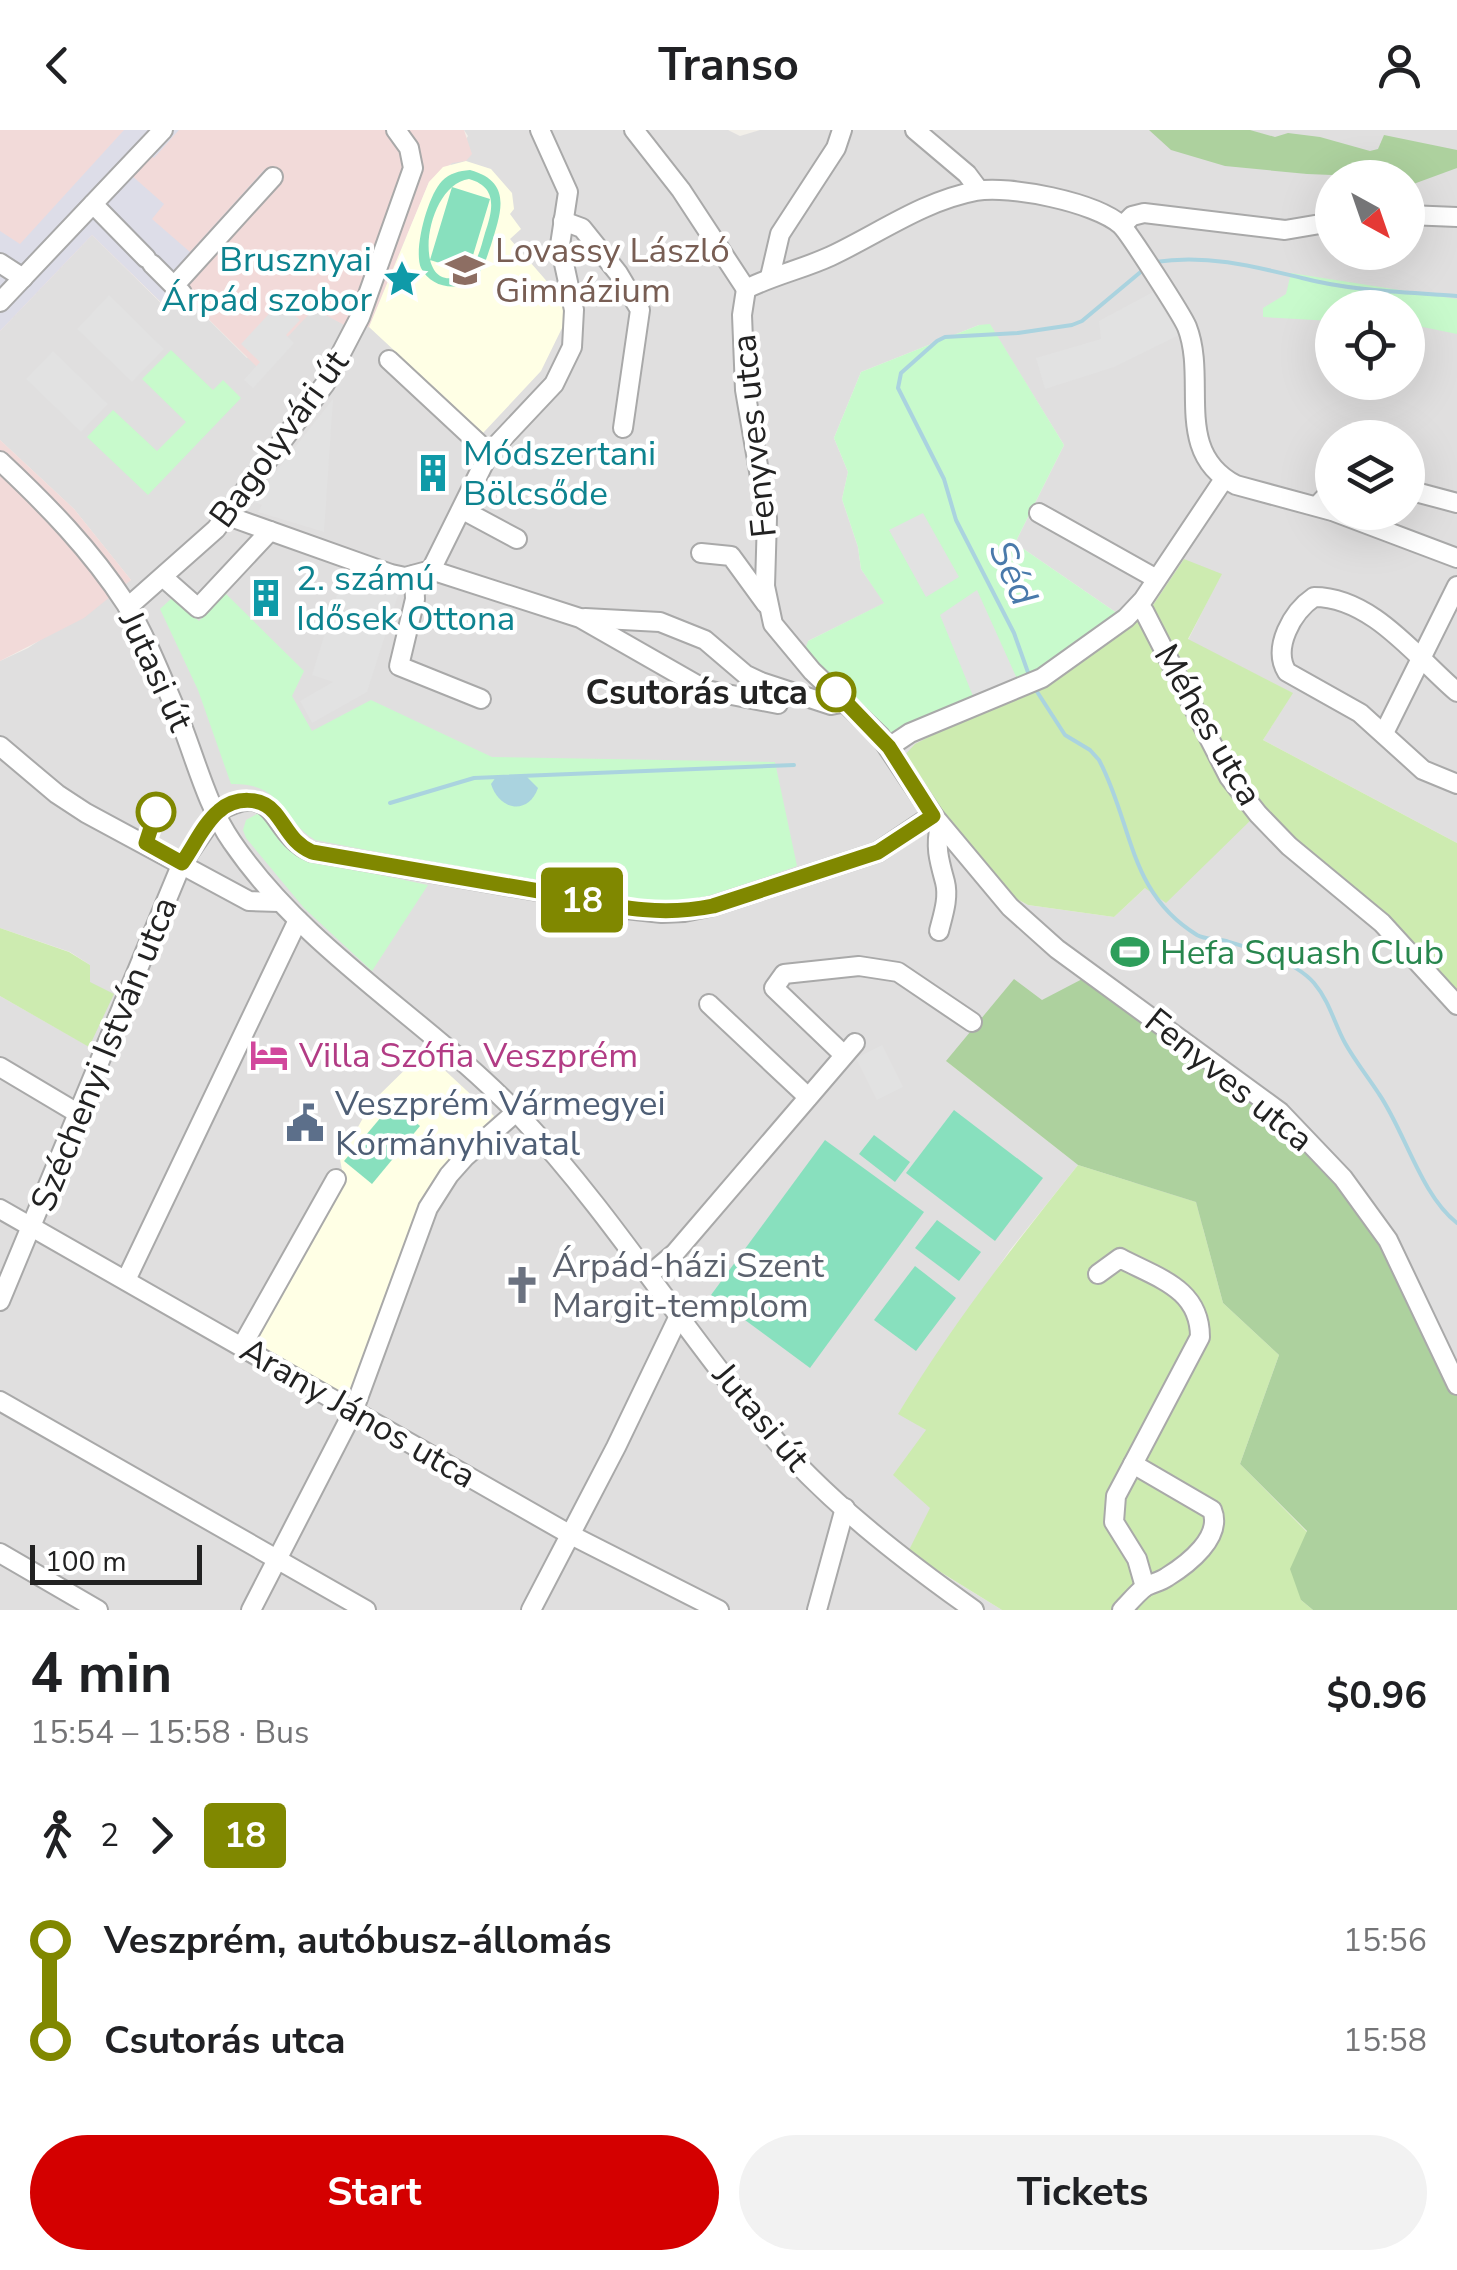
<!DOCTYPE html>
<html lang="en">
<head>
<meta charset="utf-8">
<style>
	:root { --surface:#fff; --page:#f2f2f2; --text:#202124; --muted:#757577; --accent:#d40000 }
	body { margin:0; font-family:"Nunito Sans",sans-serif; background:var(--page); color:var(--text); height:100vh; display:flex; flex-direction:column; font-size:38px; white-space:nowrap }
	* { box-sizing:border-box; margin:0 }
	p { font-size:32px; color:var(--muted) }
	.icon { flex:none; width:55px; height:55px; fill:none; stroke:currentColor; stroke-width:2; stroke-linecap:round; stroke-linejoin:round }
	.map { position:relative; height:1480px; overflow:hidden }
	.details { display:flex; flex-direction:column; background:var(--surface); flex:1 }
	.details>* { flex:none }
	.badge { padding:0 20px; border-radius:8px; font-size:35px; line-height:65px }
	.needle { width:65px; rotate:140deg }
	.buttons { position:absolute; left:1315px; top:30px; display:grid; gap:20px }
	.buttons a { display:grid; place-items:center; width:110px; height:110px; border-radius:50%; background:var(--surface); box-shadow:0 10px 40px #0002; font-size:50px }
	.scale { position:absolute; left:30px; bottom:25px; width:172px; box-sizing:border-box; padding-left:10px; border:5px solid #222; border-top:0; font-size:28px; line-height:35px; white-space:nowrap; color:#222; -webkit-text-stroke:8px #fff; paint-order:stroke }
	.map>.badge { position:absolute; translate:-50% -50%; box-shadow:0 0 0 5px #fff }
	.legs { display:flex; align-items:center; gap:15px; height:110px; padding:0 30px; font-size:32px }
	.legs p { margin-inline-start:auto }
	.summary { display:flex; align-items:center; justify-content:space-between; height:170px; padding:0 30px }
	h1 { font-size:55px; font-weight:700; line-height:75px }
	.action { display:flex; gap:20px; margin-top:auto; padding:20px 30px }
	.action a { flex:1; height:115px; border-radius:60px; background:var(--accent); color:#fff; font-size:40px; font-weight:700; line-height:115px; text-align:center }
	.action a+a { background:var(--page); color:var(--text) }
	ul { padding:0 30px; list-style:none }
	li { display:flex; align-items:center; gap:35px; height:100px; font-size:38px }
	li i { display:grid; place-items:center; width:15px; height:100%; margin:0 12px; background:currentColor }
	li i::after { content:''; width:25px; height:25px; margin:-12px; border:8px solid; border-radius:50%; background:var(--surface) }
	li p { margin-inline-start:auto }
	li:first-child i { background:linear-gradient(#0000 50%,currentColor 0) }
	li:last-child i { background:linear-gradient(currentColor 50%,#0000 0) }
	header { display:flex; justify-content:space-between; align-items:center; height:130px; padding:0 30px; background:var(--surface); font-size:45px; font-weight:700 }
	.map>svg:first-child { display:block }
</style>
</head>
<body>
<header><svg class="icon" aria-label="back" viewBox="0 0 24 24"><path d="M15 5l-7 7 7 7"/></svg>Transo<svg class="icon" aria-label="person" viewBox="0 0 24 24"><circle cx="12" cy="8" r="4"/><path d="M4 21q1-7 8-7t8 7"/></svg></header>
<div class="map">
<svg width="1457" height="1480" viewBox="0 0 1457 1480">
	<rect width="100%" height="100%" fill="#f2efe9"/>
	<path fill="#e0dfdf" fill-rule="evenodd" d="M464,0h264l12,6 20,-6h697v713l-194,-103 29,-47 -104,-53 33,-66 -74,40 -23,4 -109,-75 49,-98 -74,-120h-11l-118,47 -27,66 14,34 -6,27 16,48 3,22 24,34 -77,38 155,63 -26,106 76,87 15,8 86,12 31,-29 110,-72 202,184v392l-511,-331 132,104 -68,85 -111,163 27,17 5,78 -22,45 93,57h-1002v-614l88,50 2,-64v-17l-20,-13 -70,-24v-267l28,-13 103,-68 -57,-71 -74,-69v-109l92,-96 75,74 15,-16 65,65 68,-50 35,20 118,-192zM1332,48h76v74h-76zM1332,178h76v74h-76zM1332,308h76v74h-76z"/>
	<g fill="#f2dad9">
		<polygon points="0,0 464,0 472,24 466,31 452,33 429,52 369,197 350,198 314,179 258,238 183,164 168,179 92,105 0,201"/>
		<polygon points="0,310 74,379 131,450 84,488 0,531"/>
	</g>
	<g fill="#ffffe5">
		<polygon points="466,31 491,39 512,63 514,79 510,84 521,99 510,109 564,171 563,196 541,241 483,303 369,197 429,52 443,37"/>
		<polygon points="424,921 494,986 441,1039 420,1073 349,1270 252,1212 344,1052 340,1029 372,972"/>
	</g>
	<g fill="#cdebb0">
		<polygon points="1184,429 1222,444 1188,509 1293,563 1263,610 1457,713 1457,870 1255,686 1166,773 1145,758 1114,787 1028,775 1013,767 937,680 902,628 915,614 954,594 1124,488 1147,484"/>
		<polygon points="0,798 69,822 90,835 90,852 114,864 89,917 0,866"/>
		<path d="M1078,1035l118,37 27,101 56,52 -39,109 67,68 -6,68 12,10h-311l-94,-58 22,-44 -37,-33 33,-45 -28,-16c53,-88 116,-169 180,-249z"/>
	</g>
	<g fill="#add19e">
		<polygon points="1149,0 1250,0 1275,7 1288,3 1320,7 1370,21 1378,19 1384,5 1457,20 1457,38 1408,56 1408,48 1307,44 1225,36 1171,20"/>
		<polygon points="1088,846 1288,998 1374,1099 1457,1262 1457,1480 1313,1480 1301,1470 1290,1439 1307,1401 1240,1334 1279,1225 1223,1173 1196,1072 1078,1035 946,931 1014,849 1042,870"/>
	</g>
	<g fill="#c8facc">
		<polygon points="1291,143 1457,169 1457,204 1408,194 1408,178 1332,178 1332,191 1263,187 1263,178 1286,164"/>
		<polygon points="990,194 1064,315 1015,413 1124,488 1038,547 893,605 846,564 805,520 808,511 884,473 861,439 858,417 842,369 848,342 834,308 861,242 979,195"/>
		<polygon points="171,220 213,260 223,250 241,268 148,365 87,307 113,280 157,321 186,292 142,249"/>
		<path d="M225,463l79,78 -12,25 20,35 59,-31 121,57 283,5 22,104 -87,32 -43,5 -60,-7 -292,-56c-37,-24 -31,-57 -84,-56l-33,-94 -38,-81 12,-11 27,23z"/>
		<polygon points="257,684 269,688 284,711 300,728 428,755 372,841 304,778 246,708 243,700 246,690"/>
	</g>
	<g fill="#88e0be" fill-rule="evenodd">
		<path d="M470,40c43,12 31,42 21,75 -4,11 -7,25 -17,34 -16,13 -43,9 -53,-11 -8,-18 7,-73 21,-87 8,-8 17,-10 28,-11zM469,49c29,8 24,31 16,54 -4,14 -7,28 -17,39l22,-73 -38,-12 -22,73 38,12c-59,35 -46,-87 1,-93z"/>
		<polygon points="393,973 420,996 372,1054 344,1031"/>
		<polygon points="954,980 1043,1048 995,1111 906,1043"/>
		<polygon points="874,1005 910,1032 895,1052 859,1024"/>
		<polygon points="825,1010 924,1082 810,1238 711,1165"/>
		<polygon points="937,1090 981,1122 959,1151 915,1118"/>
		<polygon points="915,1136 956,1168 916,1221 874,1190"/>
	</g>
	<g fill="#e2e2e2">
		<polygon points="1153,162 1179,205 1114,237 1045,259 1036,228 1101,209 1099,191"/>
		<polygon points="109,165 164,219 132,252 77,199"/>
		<polygon points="280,172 300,190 286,205 294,213 253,258 244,250 260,232 241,214"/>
		<polygon points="53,221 108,274 81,302 26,249"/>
		<polygon points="333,269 324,402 258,382 262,375 253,371"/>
		<polygon points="923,383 959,447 926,467 889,400"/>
		<polygon points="344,442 400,459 367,562 312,593 300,571 333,552 312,545"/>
		<polygon points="977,460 1018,551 975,571 940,485"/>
		<polygon points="882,915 903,957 877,970 856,928"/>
	</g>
	<polygon fill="#dddde8" points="124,0 179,0 154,28 148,23 130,44 164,74 152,89 190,122 265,39 279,53 168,179 92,105 0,201 0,101 20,114"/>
	<path fill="#aad3df" d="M526,646l12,12c-10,28 -39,22 -47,-4l5,-7z"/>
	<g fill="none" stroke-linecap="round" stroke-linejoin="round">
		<g stroke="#aad3df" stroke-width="4">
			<path d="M1155,132c51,-8 98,4 147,16 49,13 104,14 155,18"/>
			<polyline points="1030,548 1014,503 956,390 944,349 898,258 901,243 937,211 945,207 1018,203 1072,195 1082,191 1143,140"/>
			<path d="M1034,557l31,48 25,15 9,10c34,64 29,133 98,175 9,5 19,3 29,6 27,8 69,20 88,42 16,19 20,40 31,60 10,18 23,34 34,51 26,38 42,101 78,129"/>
			<polyline points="390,673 474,648 794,635"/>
		</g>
		<g stroke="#a9a9a9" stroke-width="22">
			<g id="minor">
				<polyline points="634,0 681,60 746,159"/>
				<polyline points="915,0 967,44 979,60"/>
				<polyline points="93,74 146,128"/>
				<polyline points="1408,85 1457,87"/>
				<polyline points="563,91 582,98 618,143 640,180 623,298"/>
				<polyline points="1122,96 1132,86 1144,83 1285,100 1332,92"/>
				<polyline points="0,133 23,148"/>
				<polyline points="152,134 174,156"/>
				<polyline points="770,147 780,104 836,18 842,0"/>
				<polyline points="746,159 742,185 745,260 767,388 765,456 773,494 812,541 880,606 933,685 1010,777 1057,819 1280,982 1343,1048 1388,1110 1457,1255"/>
				<path d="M746,159c28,-14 57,-20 85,-33 47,-22 92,-55 145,-65 33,-6 119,11 145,34 8,8 61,90 66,102 21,54 -15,125 49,158l96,26"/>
				<polyline points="182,163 174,156 273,47"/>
				<polyline points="0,172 163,0"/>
				<polyline points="389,230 489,323"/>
				<path d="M0,331c47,44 91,89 126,143 20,33 34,69 49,104 19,44 30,95 57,134 76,111 197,178 288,274 91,97 161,211 246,313 58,70 135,129 208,181"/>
				<polyline points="1408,360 1457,373"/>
				<polyline points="1317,376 1332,360"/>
				<polyline points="463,380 517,409"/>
				<polyline points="1335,382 1457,428"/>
				<polyline points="1039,383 1155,448"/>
				<polyline points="228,386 391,444 405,447 431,440 489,323 554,254 572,217 574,180 560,115 568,62 540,0"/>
				<polyline points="701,423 731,426 766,474"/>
				<polyline points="431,440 580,488 706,560 778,574"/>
				<polyline points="414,445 415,469 399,536 481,569"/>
				<polyline points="164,448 198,478 270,401"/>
				<polyline points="128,477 216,399 325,254 360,187 413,38 409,18 396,0"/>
				<polyline points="1137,478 1144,481 1229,647 1258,684 1289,716 1382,793 1457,875"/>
				<polyline points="585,488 660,492 705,510 746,545 761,552 831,575 846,572"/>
				<path d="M1457,562c-41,-35 -85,-95 -143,-95 -22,15 -42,51 -27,75l73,41 63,57 34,14"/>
				<polyline points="1384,603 1457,456"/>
				<polyline points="0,616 57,664 86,683 249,771 279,772"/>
				<polyline points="889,617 910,603 1042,548 1126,488 1143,470 1224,349"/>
				<path d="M217,682c63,-35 51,22 95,40l254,44 51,12 45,5 22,-1 29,-6 165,-54 55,-37"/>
				<path d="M939,801c4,-16 10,-33 6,-49 -6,-22 -10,-35 -5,-57"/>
				<polyline points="709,874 808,967"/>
				<polyline points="844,925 774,858 784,844 859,836 898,842 972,892"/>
				<polyline points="0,937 79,984"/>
				<polyline points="0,1079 569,1404 719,1480"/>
				<path d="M1098,1144l22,-16c37,20 80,30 80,79l-67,127 79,46c11,27 -24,54 -45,67 -7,5 -15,6 -22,10 -8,6 -16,16 -23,23"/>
				<polyline points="649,1145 675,1123 855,913"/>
				<polyline points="126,1150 298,790"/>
				<polyline points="0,1171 182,733 217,682"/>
				<polyline points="242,1216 336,1049"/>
				<polyline points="0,1271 366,1480"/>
				<polyline points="1133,1334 1116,1366 1114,1392 1137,1429 1145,1457"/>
				<polyline points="0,1423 98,1480"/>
				<polyline points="251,1480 353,1282 428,1078 449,1045 465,1027 516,982"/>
				<polyline points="531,1480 616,1317 679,1186"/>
				<polyline points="817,1480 845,1378"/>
			</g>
		</g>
		<use href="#minor" stroke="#fff" stroke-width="18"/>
	</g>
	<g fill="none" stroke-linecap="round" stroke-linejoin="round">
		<g stroke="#fff" stroke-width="22">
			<path id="line-1" d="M156,682l-10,31 36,20c11,-15 22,-40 37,-52 16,-14 42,-15 56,2 13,16 17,30 37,39 76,13 152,26 227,39 63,11 109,28 174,15l165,-54 55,-36 -44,-69 -53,-55"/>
		</g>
		<use href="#line-1" stroke="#808800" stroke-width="15"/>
	</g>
	<defs>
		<g id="school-bare" transform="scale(3)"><path d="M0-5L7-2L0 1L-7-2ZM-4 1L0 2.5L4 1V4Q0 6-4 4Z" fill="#8d6e63" stroke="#fff" stroke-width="2.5" paint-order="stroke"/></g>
		<g id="sight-bare" transform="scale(3)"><path d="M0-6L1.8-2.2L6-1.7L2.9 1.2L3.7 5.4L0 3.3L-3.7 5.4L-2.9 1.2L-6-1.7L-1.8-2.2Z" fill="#0f9aa8" stroke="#fff" stroke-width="2.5" paint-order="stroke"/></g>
		<g id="building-bare" transform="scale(3)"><path d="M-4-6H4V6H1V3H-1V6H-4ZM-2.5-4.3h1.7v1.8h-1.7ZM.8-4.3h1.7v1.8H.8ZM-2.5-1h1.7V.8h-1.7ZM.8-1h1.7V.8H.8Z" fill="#0f9aa8" stroke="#fff" stroke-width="2.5" paint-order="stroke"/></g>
		<g id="stadium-bare" transform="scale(3)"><path d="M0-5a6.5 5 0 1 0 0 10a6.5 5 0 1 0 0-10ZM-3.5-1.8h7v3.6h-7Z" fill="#2e9e5b" stroke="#fff" stroke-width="2.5" paint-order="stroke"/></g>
		<g id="hotel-bare" transform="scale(3)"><path d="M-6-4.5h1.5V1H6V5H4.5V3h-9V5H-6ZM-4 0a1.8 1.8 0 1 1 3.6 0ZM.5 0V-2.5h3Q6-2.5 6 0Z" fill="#d1479c" stroke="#fff" stroke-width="2.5" paint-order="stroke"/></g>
		<g id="civic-bare" transform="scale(3)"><path d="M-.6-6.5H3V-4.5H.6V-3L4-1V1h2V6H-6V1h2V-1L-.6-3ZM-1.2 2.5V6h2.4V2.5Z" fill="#5c6f8a" stroke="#fff" stroke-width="2.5" paint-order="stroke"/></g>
		<g id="church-bare" transform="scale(3)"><path d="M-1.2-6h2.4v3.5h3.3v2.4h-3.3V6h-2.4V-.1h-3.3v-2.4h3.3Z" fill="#6b7280" stroke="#fff" stroke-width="2.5" paint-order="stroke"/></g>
	</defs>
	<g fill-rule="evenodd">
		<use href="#school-bare" x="465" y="140"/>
		<use href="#sight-bare" x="402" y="149"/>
		<use href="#building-bare" x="433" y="343"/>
		<use href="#building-bare" x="266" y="468"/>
		<use href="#stadium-bare" x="1130" y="822"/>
		<use href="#hotel-bare" x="269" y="925"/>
		<use href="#civic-bare" x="305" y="993"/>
		<use href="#church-bare" x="522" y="1155"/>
	</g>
	<g fill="#fff" stroke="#808800" stroke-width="5">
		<circle cx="836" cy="562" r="18"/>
		<circle cx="156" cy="682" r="18"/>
	</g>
	<g text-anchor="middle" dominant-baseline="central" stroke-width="9" stroke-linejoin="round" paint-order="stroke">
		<g font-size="35" fill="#785e54" stroke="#fff" text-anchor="start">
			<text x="495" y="120">Lovassy László<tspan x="495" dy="40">Gimnázium</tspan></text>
		</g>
		<g font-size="35" fill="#0d838f" stroke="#fff" text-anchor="start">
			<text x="372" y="129" text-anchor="end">Brusznyai<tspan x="372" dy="40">Árpád szobor</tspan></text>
			<text x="463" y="323">Módszertani<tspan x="463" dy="40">Bölcsőde</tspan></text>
			<text x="296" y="448">2. számú<tspan x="296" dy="40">Idősek Ottona</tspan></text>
		</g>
		<g font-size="35" fill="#222" stroke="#fff">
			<text transform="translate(754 306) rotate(-96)">Fenyves utca</text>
			<text transform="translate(279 309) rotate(-54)">Bagolyvári út</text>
			<text transform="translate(156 541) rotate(65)">Jutasi út</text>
			<text transform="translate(1208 595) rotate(60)">Méhes utca</text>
			<text transform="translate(104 924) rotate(-68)">Széchenyi István utca</text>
			<text transform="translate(1229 950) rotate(39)">Fenyves utca</text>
			<text transform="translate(358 1283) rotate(30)">Arany János utca</text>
			<text transform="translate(761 1287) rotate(50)">Jutasi út</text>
		</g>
		<g font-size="35" font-weight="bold" fill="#222" stroke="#fff" text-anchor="end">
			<text x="808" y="562">Csutorás utca</text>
		</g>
		<g font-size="35" fill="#27864d" stroke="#fff" text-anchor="start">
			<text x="1160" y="822">Hefa Squash Club</text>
		</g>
		<g font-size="35" fill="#b23c85" stroke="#fff" text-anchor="start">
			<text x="299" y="925">Villa Szófia Veszprém</text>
		</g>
		<g font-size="35" fill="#4e5e75" stroke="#fff" text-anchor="start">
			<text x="335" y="973">Veszprém Vármegyei<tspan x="335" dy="40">Kormányhivatal</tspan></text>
		</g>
		<g font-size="35" fill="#5b616d" stroke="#fff" text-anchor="start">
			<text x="552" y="1135">Árpád-házi Szent<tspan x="552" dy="40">Margit-templom</tspan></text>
		</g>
		<g font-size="38" font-style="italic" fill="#4a7aab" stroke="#fff">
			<text transform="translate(1013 443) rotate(66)">Séd</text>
		</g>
	</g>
</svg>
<div class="buttons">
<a><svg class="needle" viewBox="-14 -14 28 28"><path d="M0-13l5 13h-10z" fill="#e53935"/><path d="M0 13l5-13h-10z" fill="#757577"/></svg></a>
<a><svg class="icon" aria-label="locate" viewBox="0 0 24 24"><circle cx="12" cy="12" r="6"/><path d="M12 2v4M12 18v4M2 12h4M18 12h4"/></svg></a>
<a><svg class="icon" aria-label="layers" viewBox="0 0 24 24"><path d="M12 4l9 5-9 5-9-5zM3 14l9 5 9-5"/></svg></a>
</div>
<div class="scale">100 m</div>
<b class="badge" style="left:582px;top:770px;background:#808800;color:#fff">18</b>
</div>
<section class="details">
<div class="summary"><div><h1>4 min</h1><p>15:54 – 15:58 · Bus</p></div><b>$0.96</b></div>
<div class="legs"><svg class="icon" aria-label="walk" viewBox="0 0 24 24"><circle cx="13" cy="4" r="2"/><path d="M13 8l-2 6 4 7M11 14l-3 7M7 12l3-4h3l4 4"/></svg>2<svg class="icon" aria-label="forward" viewBox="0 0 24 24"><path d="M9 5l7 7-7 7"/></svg><b class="badge" style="background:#808800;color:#fff">18</b></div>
<ul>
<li><i style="color:#808800"></i><b>Veszprém, autóbusz-állomás</b><p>15:56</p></li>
<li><i style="color:#808800"></i><b>Csutorás utca</b><p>15:58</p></li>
</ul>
<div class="action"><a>Start</a><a>Tickets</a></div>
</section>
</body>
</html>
